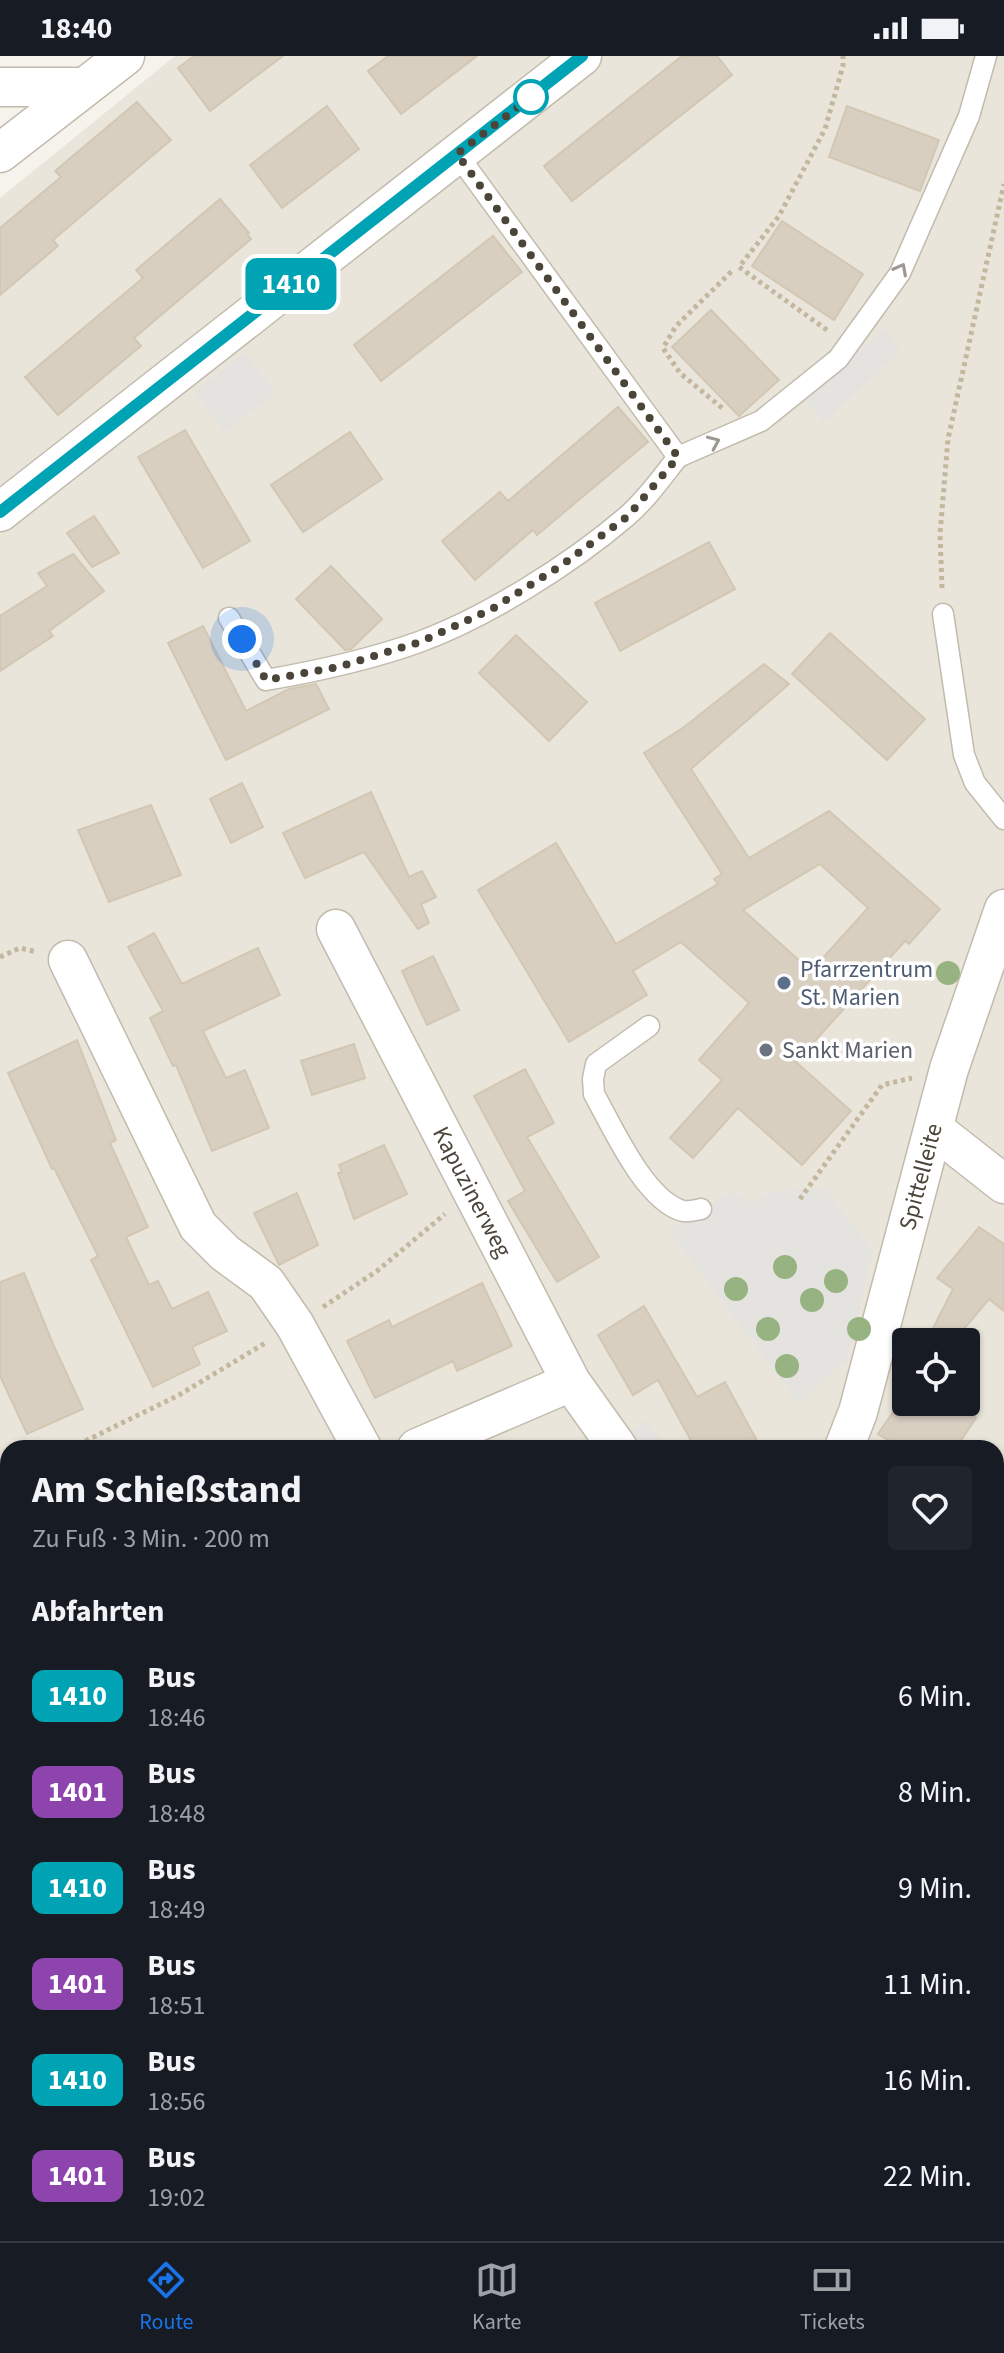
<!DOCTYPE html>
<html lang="de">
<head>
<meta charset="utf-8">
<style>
	:root { --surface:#171b24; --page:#20242c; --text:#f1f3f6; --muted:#9ea1a6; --line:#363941; --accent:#1a73e8 }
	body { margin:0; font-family:"Source Sans 3",sans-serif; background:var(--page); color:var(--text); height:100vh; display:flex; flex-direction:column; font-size:30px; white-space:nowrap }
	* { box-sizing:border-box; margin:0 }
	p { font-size:26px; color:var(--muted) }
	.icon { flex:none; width:44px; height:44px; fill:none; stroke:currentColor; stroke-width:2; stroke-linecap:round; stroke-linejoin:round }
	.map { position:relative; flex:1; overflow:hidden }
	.panel { position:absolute; left:0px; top:1384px; width:1004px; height:802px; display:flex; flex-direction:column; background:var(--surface); border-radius:24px 24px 0 0; box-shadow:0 2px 6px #0004 }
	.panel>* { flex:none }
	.badge { padding:0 16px; border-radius:12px; font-size:28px; line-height:52px }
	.tools { position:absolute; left:892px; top:1272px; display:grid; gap:16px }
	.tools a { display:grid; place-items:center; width:88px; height:88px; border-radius:8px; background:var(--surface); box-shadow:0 2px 6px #0004; font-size:40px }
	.you { position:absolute; width:40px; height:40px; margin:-20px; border:6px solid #fff; border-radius:50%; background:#1a73e8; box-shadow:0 0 0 12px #1a73e833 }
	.map>.badge { position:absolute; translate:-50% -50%; box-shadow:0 0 0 4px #fff }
	h2 { padding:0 32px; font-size:30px; line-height:72px }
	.round { display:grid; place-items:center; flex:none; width:84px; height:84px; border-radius:8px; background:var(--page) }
	.headline { display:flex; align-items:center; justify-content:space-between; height:136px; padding:0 32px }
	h1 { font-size:38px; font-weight:700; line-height:60px }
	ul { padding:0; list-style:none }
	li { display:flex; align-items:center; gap:24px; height:96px; padding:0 32px }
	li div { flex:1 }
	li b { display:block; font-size:30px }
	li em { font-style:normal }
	li .badge { min-width:88px; font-weight:700; text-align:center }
	.status { display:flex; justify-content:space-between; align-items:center; height:56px; padding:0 40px; background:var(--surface); direction:ltr }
	.status svg { height:22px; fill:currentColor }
	.dock { display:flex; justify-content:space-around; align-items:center; height:112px; border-top:2px solid var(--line); background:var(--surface); font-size:22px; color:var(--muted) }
	.dock a { display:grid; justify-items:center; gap:4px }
	.dock .selected { color:var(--accent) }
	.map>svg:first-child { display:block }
</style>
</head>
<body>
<div class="status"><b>18:40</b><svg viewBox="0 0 49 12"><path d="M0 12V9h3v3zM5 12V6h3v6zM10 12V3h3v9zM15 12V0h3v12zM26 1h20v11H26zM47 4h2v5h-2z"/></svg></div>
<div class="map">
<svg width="1004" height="2185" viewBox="0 0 1004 2185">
	<rect width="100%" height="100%" fill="#f6f3ec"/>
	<path fill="#eae5da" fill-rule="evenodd" d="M175,0h829v2185h-993l6,-7h979v-786h-988v733l-8,-11v-1972zM906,1286h60v60h-60z"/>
	<g fill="#e5e3e0">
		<polygon points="885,272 900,295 824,366 805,343"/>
		<polygon points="245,297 276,337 224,376 194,336"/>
		<polygon points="824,1132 873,1194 847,1303 799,1348 668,1174 731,1135 752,1148 769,1136"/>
		<polygon points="647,1364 666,1392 637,1392 627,1378"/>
	</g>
	<g fill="#d8cfc1" stroke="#d3c7b4" stroke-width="2" fill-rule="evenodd">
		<polygon points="194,0 283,0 210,55 178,12"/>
		<polygon points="388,0 477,0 401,58 368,15"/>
		<polygon points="682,0 717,0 732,19 572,145 544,110"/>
		<polygon points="137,46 171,84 53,184 58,190 0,239 0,172 61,121 55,115"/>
		<polygon points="327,50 359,93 282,152 250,109"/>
		<polygon points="847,50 939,84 920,135 829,101"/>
		<polygon points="220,143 249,177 247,178 251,183 134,282 141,290 58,359 25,321 143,222 136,214"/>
		<polygon points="782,165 863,218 834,264 752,210"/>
		<polygon points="493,180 522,216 381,325 354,289"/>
		<polygon points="711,254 779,324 739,360 672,291"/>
		<polygon points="618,351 648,386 537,479 533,474 475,524 442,485 500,436 508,445"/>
		<polygon points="185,374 250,485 203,512 138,401"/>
		<polygon points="350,376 382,423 303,476 271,429"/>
		<polygon points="94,460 119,497 92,511 67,477"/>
		<polygon points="709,486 735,533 620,595 595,547"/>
		<polygon points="73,498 104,535 49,575 53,580 0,615 0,560 47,530 38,517"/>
		<polygon points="331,510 382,563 351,593 345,594 296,543"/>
		<polygon points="203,570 246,655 289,633 316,628 329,653 226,704 168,587"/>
		<polygon points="830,577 925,663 887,704 792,618"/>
		<polygon points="516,579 587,646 549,685 479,617"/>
		<path d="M764,608l25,20 -98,85 58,89 80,-47 111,98 -31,35 -4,-3 -109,121 55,49 -49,54 -64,-57 -45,50 -23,-20 52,-58 -23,-20 50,-57 -68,-61 -48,29 14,24 -78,47 -91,-152 78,-47 60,101 102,-60 -4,-5 8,-5 -78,-121 40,-26zM820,808l48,44 -57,63 -68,-61z"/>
		<polygon points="242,727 263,771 231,787 210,743"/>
		<polygon points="371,736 409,821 422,815 436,841 421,848 429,867 418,873 364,796 305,822 283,777"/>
		<polygon points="151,749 181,819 109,846 78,774"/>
		<polygon points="154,877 182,928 258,892 280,939 203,975 226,1022 245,1014 269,1072 212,1095 176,1009 173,1010 150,962 163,955 128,891"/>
		<polygon points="433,900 459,954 427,969 402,915"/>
		<polygon points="77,984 116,1084 110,1087 148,1171 126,1181 149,1229 158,1225 172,1253 208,1236 227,1275 192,1291 200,1308 153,1331 91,1204 98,1200 54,1112 52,1113 8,1017"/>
		<polygon points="354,988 365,1022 312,1039 301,1005"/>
		<polygon points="525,1013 554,1067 527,1081 599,1201 557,1226 508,1145 525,1135 474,1040"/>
		<polygon points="384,1089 407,1138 354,1163 338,1117 342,1116 339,1109"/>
		<polygon points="297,1137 318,1189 279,1209 254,1157"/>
		<polygon points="979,1171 1004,1188 1004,1255 989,1243 953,1286 926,1286 953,1233 937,1222"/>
		<polygon points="24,1217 53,1288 83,1353 27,1378 0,1320 0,1226"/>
		<polygon points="482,1227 512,1290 457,1315 453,1305 375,1342 347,1285 389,1264 392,1271"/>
		<polygon points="644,1250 697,1341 725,1326 761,1392 695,1392 658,1324 633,1339 598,1279"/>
		<polygon points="900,1346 953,1346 976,1362 956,1392 901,1392 878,1378"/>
	</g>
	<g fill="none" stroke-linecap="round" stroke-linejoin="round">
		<g stroke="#c2bbae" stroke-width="23">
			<g id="service">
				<polyline points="457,98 678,401 761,365 838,303 900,217 969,60 986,0"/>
				<polyline points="943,558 964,699 975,727 1004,763"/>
				<path d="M229,562l37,62c52,-9 103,-20 153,-38 68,-25 152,-78 207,-125 20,-17 36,-40 52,-60"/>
				<path d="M649,970l-53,38 -3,15 1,15c18,32 51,107 89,117 5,1 13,-1 18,-2"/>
			</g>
		</g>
		<g stroke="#c2bbae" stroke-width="41">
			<g id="minor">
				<polyline points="0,31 83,31"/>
				<polyline points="0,97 125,0"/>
				<polyline points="0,456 582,0"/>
				<path id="s1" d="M336,873l235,453 47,66"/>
				<polyline points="68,904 198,1170 225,1197 266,1227 295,1269 362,1392"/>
				<polyline points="934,1073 1004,1128"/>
				<polyline points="417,1392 571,1326"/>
				<path id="s2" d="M844,1392l14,-36 91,-343 55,-160"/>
				<polyline points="0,1484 8,1502"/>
				<polyline points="996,1875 1004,1865"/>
				<polyline points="0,2174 8,2165"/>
				<polyline points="748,2185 753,2178"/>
			</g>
		</g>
		<g stroke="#c4b79f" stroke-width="5" stroke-dasharray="4 4" stroke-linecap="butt">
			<polyline points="827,274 739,211 779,160 825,73 843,10 843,0"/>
			<polyline points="722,352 680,317 663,292 676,270 733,214"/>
			<polyline points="942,532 940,478 948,383 1004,128"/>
			<polyline points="0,901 20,892 37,896"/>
			<polyline points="800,1143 882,1029 912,1022"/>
			<polyline points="323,1251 377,1215 445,1158"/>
			<polyline points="71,1392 179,1339 267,1286"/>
			<polyline points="0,1427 8,1423"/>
			<polyline points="0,1597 8,1592"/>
			<polyline points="0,1911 8,1906"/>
		</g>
		<use href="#service" stroke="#fff" stroke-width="20"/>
		<use href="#minor" stroke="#fff" stroke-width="38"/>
	</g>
	<g fill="#97b381">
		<circle cx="948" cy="917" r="12"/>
		<circle cx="785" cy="1211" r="12"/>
		<circle cx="836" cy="1225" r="12"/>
		<circle cx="736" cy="1233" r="12"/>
		<circle cx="812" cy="1244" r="12"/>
		<circle cx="768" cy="1273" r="12"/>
		<circle cx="859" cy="1273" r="12"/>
		<circle cx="787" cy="1310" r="12"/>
	</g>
	<defs><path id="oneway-chevron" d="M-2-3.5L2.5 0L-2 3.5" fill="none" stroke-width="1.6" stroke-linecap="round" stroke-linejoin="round" transform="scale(2)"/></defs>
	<g stroke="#9c9892">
		<use href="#oneway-chevron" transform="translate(901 213) rotate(-62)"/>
		<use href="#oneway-chevron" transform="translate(714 386) rotate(-24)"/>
	</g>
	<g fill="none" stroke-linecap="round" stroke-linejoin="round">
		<g stroke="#fff" stroke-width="18">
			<polyline id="line" points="0,456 582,0"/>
		</g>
		<use href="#line" stroke="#00a3b4" stroke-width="12"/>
		<polyline stroke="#4b4439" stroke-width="8" stroke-dasharray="0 14.4" points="242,583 266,624 338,611 420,586 492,553 562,509 628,460 678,401 457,98 531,41"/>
	</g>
	<circle fill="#fff" stroke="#00a3b4" stroke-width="4" cx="531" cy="41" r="16"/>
	<circle fill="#5c6f8a" stroke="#fff" stroke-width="3" cx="784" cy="927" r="8"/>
	<circle fill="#6b7280" stroke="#fff" stroke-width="3" cx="766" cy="994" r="8"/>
	<g text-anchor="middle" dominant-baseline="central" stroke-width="7" stroke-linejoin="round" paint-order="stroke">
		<g font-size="24" fill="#4e5e75" stroke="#fff" text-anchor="start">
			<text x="800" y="913">Pfarrzentrum<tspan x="800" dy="28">St. Marien</tspan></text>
		</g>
		<g font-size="24" fill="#5b616d" stroke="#fff" text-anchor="start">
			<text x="782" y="994">Sankt Marien</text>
		</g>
		<g font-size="24" fill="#4b4439" stroke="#fff">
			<text stroke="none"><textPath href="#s2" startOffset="282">Spittelleite</textPath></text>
			<text stroke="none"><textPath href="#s1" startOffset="296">Kapuzinerweg</textPath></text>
		</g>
	</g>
</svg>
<div class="tools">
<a><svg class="icon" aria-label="locate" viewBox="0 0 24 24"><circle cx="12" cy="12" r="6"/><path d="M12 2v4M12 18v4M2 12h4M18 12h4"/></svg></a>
</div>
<div class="you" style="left:242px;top:583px"></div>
<b class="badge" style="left:291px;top:228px;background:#00a3b4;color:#fff">1410</b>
<section class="panel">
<div class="headline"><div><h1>Am Schießstand</h1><p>Zu Fuß · 3 Min. · 200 m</p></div><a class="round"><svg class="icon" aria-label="heart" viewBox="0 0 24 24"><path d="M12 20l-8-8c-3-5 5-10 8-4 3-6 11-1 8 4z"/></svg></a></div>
<h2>Abfahrten</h2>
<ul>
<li><span class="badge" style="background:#00a3b4;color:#fff">1410</span><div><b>Bus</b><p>18:46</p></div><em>6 Min.</em></li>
<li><span class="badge" style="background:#8e44ad;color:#fff">1401</span><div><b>Bus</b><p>18:48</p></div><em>8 Min.</em></li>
<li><span class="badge" style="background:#00a3b4;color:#fff">1410</span><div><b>Bus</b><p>18:49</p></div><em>9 Min.</em></li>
<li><span class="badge" style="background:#8e44ad;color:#fff">1401</span><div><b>Bus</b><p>18:51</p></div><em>11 Min.</em></li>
<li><span class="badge" style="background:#00a3b4;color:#fff">1410</span><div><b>Bus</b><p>18:56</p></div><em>16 Min.</em></li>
<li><span class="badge" style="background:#8e44ad;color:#fff">1401</span><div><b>Bus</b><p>19:02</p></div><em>22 Min.</em></li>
</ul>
</section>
</div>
<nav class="dock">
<a class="selected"><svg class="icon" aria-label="directions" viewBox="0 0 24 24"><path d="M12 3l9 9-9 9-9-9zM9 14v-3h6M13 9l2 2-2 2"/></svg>Route</a>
<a><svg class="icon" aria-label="map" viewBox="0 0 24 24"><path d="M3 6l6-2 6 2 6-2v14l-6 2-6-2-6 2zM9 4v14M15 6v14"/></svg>Karte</a>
<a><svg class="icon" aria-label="tickets" viewBox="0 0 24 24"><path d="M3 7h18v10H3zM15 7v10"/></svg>Tickets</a>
</nav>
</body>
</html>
